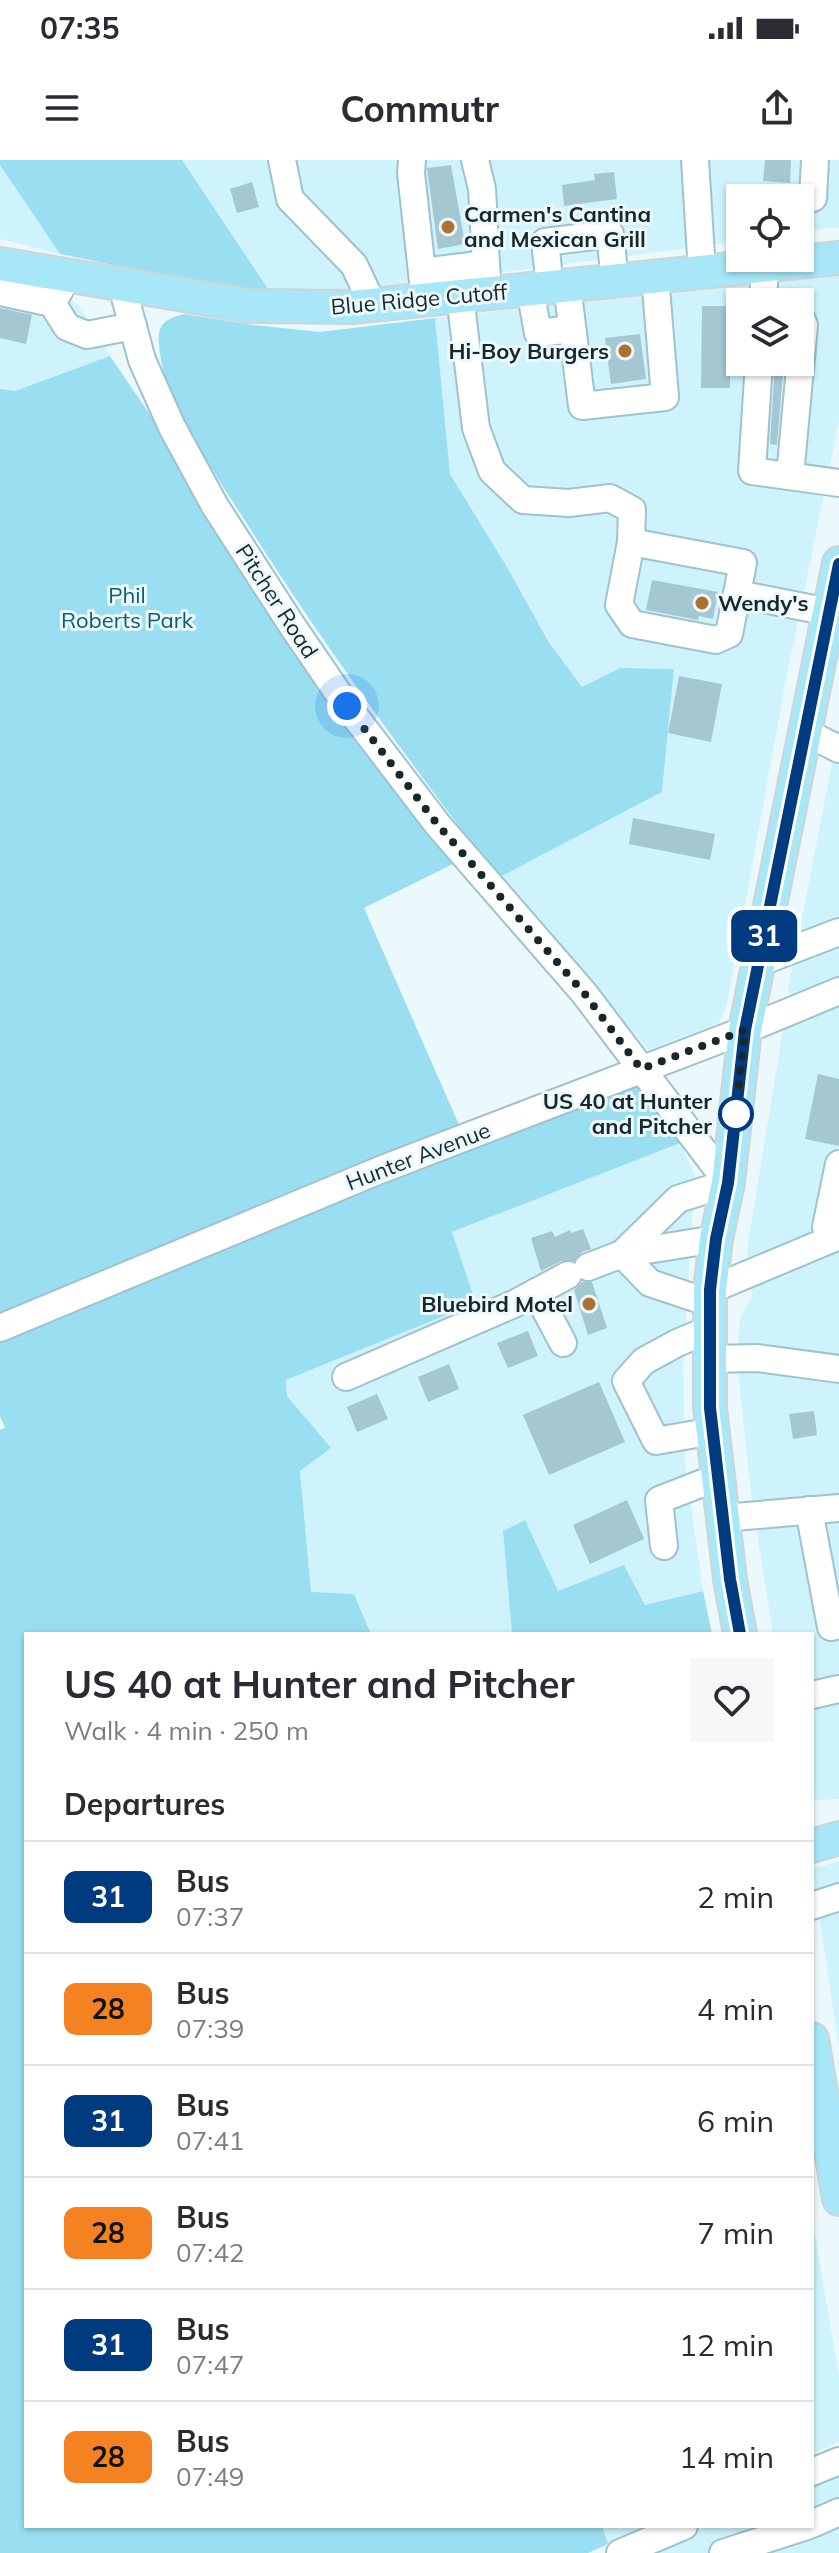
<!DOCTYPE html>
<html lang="en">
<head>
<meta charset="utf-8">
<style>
	:root { --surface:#fff; --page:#f7f7f7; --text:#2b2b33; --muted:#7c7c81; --line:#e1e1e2 }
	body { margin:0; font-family:Mulish,sans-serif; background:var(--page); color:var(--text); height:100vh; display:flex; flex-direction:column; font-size:30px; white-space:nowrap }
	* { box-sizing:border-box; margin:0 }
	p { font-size:26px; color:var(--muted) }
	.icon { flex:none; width:44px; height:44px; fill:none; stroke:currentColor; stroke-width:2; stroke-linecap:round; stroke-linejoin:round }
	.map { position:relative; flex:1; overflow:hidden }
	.side { position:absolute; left:24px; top:1472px; width:790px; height:896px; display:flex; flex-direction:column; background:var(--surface); border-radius:0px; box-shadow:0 2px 6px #0004 }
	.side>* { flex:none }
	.badge { padding:0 16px; border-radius:12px; font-size:28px; line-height:52px }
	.fabs { position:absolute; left:726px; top:24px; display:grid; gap:16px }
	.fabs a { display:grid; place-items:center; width:88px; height:88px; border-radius:0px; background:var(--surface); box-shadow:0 2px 6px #0004; font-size:40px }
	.you { position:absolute; width:40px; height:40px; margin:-20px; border:6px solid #fff; border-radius:50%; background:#1a73e8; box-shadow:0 0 0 12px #1a73e833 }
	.map>.badge { position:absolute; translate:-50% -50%; box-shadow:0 0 0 4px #fff }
	h2 { padding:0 40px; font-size:30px; line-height:72px }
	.round { display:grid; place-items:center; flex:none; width:84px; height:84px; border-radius:0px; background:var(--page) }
	.headline { display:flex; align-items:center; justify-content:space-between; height:136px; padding:0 40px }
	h1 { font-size:38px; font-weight:700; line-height:60px }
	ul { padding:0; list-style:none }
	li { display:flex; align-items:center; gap:24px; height:112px; padding:0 40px; border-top:2px solid var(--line) }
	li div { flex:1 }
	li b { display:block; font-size:30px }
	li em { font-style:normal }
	li .badge { min-width:88px; font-weight:700; text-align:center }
	.status { display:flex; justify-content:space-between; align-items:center; height:56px; padding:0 40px; background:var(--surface); direction:ltr }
	.status svg { height:22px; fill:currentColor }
	header { display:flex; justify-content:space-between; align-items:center; height:104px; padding:0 40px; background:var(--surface); font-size:36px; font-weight:700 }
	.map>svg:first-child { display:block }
</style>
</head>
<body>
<div class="status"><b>07:35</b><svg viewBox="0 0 49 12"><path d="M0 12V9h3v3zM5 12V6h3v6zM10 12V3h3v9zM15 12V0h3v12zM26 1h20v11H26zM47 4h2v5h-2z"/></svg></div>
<header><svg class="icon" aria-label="menu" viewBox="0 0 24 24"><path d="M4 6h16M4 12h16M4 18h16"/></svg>Commutr<svg class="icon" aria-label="share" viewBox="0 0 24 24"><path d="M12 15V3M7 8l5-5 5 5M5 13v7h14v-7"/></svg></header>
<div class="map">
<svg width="839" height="2393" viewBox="0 0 839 2393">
	<rect width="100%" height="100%" fill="#ebf9fd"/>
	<g fill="#cef3fd" fill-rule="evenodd">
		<polygon points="182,0 839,0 839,67 800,72 800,38 740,38 740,81 346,133 270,132"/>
		<polygon points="0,5 60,94 0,79"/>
		<path d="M839,114v147l-53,258 -59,325 -8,19 -70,27 -151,-172 164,-86 12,-122 -54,-2 -38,19 -34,-46 -41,-74 -57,-93 -15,-156zM740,142h60v60h-60z"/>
		<polygon points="0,118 62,133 78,145 110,196 15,231 0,229"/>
		<polygon points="839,568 839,818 793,836 788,829"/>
		<polygon points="839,837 839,1639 812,1640 812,1474 773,1474 752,1341 737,1201 740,1158 752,1136 747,1089 783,870 792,858"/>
		<polygon points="680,983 695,1016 683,1204 685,1303 703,1431 645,1445 624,1406 558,1431 524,1360 503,1371 512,1474 371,1474 354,1434 311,1433 300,1311 330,1288 287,1236 286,1220 476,1143 452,1072"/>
		<polygon points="839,1701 839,1887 812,1709"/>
		<polygon points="812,2058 839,2216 839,2282 812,2294"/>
		<polygon points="839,2309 839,2393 648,2393 709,2366 812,2366 812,2321"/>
		<polygon points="602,2366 649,2366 608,2384"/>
	</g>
	<g fill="#99dff1">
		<polygon points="0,0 182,0 270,132 219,127 60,94 0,5"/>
		<path d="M185,154l68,11 67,7 115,-14 15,156 57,93 41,74 34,46 38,-19 54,1 -12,123 -164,86c-86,-113 -171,-228 -247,-348 -28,-44 -59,-88 -80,-136 -6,-13 -16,-52 -11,-65 5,-11 16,-13 25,-15z"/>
		<polygon points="110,196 455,703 364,748 460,967 0,1156 0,229 15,231"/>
		<polygon points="635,923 645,930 680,983 452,1072 476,1143 286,1220 287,1236 331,1288 300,1311 311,1432 354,1434 371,1474 26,1474 26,2366 602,2366 608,2384 588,2393 0,2393 0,1270 5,1268 0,1256 0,1179 146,1117"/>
		<polygon points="525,1360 558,1431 624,1405 645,1445 703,1431 712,1474 512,1474 503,1371"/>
	</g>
	<g fill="#a4c7d1">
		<polygon points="765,0 791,0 790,23 763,21"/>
		<polygon points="451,5 465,84 438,89 427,8"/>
		<polygon points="614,12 617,39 564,46 562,25 595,20 594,14"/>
		<polygon points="252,22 259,47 237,53 230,29"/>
		<polygon points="702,146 731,146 730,228 701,228"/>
		<polygon points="0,148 32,155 26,184 0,178"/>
		<polygon points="640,174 646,219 611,224 605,178"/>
		<polygon points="775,202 784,202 777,285 770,284"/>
		<polygon points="652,420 718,432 713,459 699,456 698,460 646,450"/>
		<polygon points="679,516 722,524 711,582 668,573"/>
		<polygon points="633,658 715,674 710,700 629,684"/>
		<polygon points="818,914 839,919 839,986 805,979"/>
		<polygon points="583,1069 591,1089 582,1092 574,1101 561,1101 541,1111 531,1078 552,1071 555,1077 570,1070 571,1073"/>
		<polygon points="582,1122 592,1122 607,1168 588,1175 574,1130"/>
		<polygon points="528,1171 538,1196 508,1208 497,1183"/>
		<polygon points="449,1204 459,1229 428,1242 418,1217"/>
		<polygon points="599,1222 625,1282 549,1315 523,1255"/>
		<polygon points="377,1234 388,1259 357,1272 347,1247"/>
		<polygon points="814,1251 817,1275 793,1279 789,1254"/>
		<polygon points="627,1340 644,1379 590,1404 573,1365"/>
	</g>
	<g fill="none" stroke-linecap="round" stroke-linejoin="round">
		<g stroke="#9fc2cc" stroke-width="30">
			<g id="minor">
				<polyline points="282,0 290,39 354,105 373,145"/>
				<polyline points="412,0 411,13 422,112"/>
				<polyline points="475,0 482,29 486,104"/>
				<polyline points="695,0 702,112"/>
				<polyline points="800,40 813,38 815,0"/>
				<polyline points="567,125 582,246 665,237 655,116"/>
				<polyline points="122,126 142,200 172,267 215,346 291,464 347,546 438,665 584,833 728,1023 678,1039 622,1094 650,1123 710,1143"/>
				<polyline points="550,127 545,82 610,74 615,121"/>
				<polyline points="530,129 538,173 572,169"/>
				<polyline points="0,132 52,143 60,130"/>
				<polyline points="460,136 476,268 492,311 523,340 569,343 610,338 632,350 631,382"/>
				<polyline points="425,140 422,112 486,104 488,133"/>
				<polyline points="763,142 765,105"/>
				<polyline points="52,143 67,167 87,175 133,166"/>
				<polyline points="759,202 752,311 839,323"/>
				<polyline points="790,316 804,165 800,156"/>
				<polygon points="631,382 743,403 729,474 716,480 632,464 619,445"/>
				<polyline points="738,434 829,452"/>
				<polyline points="805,572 839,589"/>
				<polyline points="758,803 839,772"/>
				<polyline points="829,1080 826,1067 839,1004"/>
				<polyline points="588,1107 622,1094 716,1079"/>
				<polyline points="710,1130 839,1076"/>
				<polyline points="536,1132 563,1183"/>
				<polyline points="0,1168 380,1010 745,870 839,831"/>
				<polyline points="710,1169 677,1183 644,1201 626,1221 656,1281 713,1271"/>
				<polyline points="710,1199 757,1198 839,1209"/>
				<polyline points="346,1217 516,1143 568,1115"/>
				<polyline points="809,1350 831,1467 839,1465"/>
				<polyline points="723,1358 839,1348"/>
				<polyline points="664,1386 659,1340 718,1317"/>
				<polyline points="812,1535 839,1529"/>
				<polyline points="812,1746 839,1737"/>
				<polyline points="812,2312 839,2301"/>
				<polyline points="812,2364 839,2352"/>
				<polyline points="620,2393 684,2366"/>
				<polyline points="723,2393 807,2366"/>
			</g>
		</g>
		<g stroke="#d1d4d4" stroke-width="36">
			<g id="major">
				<polyline points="0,104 249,146 352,147 839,98"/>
				<polyline points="740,1474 730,1419 710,1248 710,1130 716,1079 728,1023 745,870 839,403"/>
				<polyline points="812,1686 839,1678"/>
				<polyline points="812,1879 839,2039"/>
			</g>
		</g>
		<use href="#minor" stroke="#fff" stroke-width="26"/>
		<use href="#major" stroke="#a7e7f7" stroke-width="32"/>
	</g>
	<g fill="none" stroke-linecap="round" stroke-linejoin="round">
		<g stroke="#fff" stroke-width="18">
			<polyline id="line" points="740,1474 730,1419 710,1248 710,1130 716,1079 728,1023 745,870 839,404"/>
		</g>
		<use href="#line" stroke="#003b80" stroke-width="12"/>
		<polyline stroke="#19272a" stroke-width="8" stroke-dasharray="0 14.4" points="347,546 438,665 584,833 641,909 745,870 735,962 736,954"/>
	</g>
	<g fill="#aa712f" stroke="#ebf9fd" stroke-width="3">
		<circle cx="448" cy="67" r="8"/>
		<circle cx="625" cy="191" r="8"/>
		<circle cx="702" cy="443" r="8"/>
		<circle cx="589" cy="1144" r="8"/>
	</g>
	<circle fill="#fff" stroke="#003b80" stroke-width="4" cx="736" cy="954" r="16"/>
	<g text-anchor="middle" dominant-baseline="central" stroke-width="6" stroke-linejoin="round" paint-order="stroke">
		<g font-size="22" font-weight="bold" fill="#19272a" stroke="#ebf9fd" text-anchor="start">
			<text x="464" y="54">Carmen's Cantina<tspan x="464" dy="25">and Mexican Grill</tspan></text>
			<text x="609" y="191" text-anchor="end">Hi-Boy Burgers</text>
			<text x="718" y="443">Wendy's</text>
			<text x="573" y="1144" text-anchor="end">Bluebird Motel</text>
		</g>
		<g font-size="22" fill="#19272a" stroke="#ebf9fd">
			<text transform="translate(419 139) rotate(-5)">Blue Ridge Cutoff</text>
			<text transform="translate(277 441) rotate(57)">Pitcher Road</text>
			<text transform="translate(418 996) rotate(-21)">Hunter Avenue</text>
		</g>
		<g font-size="22" fill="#0c5e6f" stroke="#ebf9fd">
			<text x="127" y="435">Phil<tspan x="127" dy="25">Roberts Park</tspan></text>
		</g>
		<g font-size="22" font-weight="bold" fill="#19272a" stroke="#ebf9fd" text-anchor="end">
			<text x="712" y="941">US 40 at Hunter<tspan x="712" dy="25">and Pitcher</tspan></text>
		</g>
	</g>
</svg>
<div class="fabs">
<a><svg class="icon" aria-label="locate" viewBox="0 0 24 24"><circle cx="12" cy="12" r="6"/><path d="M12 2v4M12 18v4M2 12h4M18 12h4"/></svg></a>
<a><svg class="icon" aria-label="layers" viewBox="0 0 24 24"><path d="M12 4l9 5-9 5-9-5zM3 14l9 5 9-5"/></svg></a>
</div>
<div class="you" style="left:347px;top:546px"></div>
<b class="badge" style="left:764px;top:776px;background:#003b80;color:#fff">31</b>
<section class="side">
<div class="headline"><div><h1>US 40 at Hunter and Pitcher</h1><p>Walk · 4 min · 250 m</p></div><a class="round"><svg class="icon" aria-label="heart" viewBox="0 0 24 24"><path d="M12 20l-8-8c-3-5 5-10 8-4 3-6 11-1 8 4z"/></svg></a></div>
<h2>Departures</h2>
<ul>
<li><span class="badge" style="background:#003b80;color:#fff">31</span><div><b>Bus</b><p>07:37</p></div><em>2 min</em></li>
<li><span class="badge" style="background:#f58220;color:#111">28</span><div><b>Bus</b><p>07:39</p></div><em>4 min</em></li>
<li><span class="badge" style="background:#003b80;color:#fff">31</span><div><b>Bus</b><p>07:41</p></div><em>6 min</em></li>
<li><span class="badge" style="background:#f58220;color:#111">28</span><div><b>Bus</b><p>07:42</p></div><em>7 min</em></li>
<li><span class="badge" style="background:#003b80;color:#fff">31</span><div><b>Bus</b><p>07:47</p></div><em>12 min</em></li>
<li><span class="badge" style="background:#f58220;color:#111">28</span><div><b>Bus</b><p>07:49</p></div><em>14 min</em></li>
</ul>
</section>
</div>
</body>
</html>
